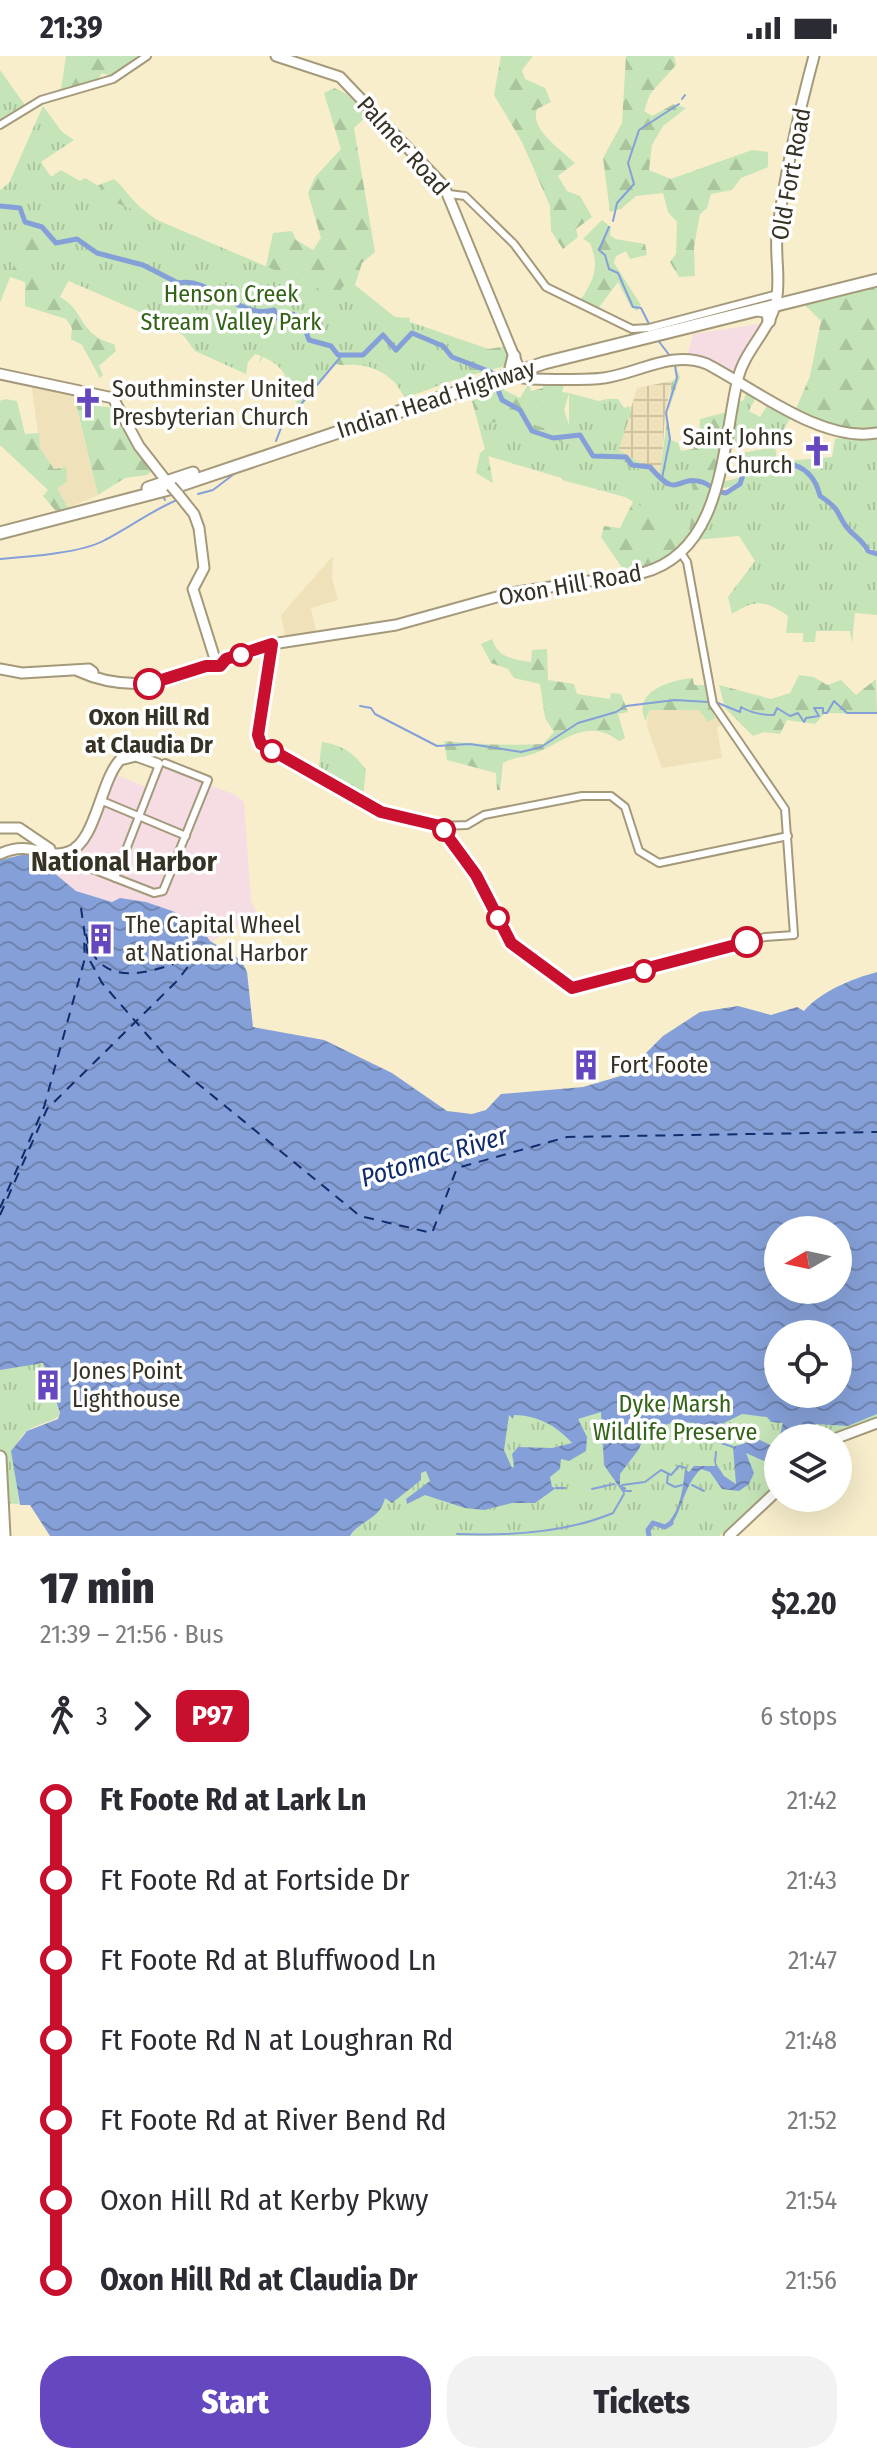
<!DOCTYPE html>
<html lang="en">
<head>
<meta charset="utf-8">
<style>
	:root { --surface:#fff; --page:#f2f2f3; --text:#2b2b33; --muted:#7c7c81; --accent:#6547bf }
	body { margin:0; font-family:"Fira Sans Condensed",sans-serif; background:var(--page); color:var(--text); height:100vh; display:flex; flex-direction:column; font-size:30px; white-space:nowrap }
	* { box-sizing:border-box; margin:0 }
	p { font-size:26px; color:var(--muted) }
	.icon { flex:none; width:44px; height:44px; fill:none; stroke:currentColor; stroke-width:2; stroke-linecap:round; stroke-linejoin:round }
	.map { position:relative; height:1480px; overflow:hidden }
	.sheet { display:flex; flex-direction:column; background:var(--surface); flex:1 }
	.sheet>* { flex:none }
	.badge { padding:0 16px; border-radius:12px; font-size:28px; line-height:52px }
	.needle { width:52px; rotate:261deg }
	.fabs { position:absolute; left:764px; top:1160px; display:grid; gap:16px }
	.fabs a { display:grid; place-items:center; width:88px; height:88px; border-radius:50%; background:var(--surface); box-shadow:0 8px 32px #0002; font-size:40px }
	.map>.badge { position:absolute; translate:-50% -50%; box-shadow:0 0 0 4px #fff }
	.legs { display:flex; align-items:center; gap:12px; height:88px; padding:0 40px; font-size:26px }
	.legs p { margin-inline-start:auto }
	.overview { display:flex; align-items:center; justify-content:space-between; height:136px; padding:0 40px }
	h1 { font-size:44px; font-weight:800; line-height:60px }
	.button { display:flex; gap:16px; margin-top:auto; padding:16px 40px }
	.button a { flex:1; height:92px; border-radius:32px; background:var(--accent); color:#fff; font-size:32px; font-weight:800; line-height:92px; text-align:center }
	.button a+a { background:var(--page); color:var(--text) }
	ul { padding:0 40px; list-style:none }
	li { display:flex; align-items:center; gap:28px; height:80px; font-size:30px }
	li i { display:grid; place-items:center; width:12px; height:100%; margin:0 10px; background:currentColor }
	li i::after { content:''; width:20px; height:20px; margin:-10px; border:6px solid; border-radius:50%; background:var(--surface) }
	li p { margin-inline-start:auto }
	li:first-child i { background:linear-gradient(#0000 50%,currentColor 0) }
	li:last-child i { background:linear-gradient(currentColor 50%,#0000 0) }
	.status { display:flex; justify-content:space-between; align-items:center; height:56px; padding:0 40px; background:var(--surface); direction:ltr }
	.status svg { height:22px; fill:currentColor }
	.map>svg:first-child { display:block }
</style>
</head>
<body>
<div class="status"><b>21:39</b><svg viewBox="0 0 49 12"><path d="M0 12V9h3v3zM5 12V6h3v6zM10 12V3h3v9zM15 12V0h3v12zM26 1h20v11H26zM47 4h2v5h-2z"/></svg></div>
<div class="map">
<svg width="877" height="1480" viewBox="0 0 877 1480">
	<defs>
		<pattern id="industrial-grid" width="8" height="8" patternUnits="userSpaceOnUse" patternTransform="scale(2)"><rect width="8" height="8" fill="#efe2ba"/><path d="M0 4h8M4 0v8" fill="none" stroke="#cec2a0"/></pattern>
		<pattern id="forest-firs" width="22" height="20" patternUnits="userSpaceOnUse" patternTransform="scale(2)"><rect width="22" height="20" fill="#c5e4b8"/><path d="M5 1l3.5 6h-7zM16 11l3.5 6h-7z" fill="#aac49e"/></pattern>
		<pattern id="park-tufts" width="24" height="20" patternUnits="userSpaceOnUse" patternTransform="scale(2)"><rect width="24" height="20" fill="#c5e4b8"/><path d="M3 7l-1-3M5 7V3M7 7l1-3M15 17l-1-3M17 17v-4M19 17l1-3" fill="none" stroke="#aac49e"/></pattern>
		<pattern id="water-waves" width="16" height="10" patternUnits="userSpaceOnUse" patternTransform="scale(2)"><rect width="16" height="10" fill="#85a0d8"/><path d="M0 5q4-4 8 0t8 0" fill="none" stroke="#6e83af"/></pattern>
	</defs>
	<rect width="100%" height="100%" fill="#f8eecc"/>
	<g fill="#f6dce3">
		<polygon points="765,267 735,320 687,300 693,278"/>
		<polygon points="157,709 236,739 244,746 251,845 257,858 211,886 202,873 175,856 117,843 112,846 76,835 35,800 37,794 75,795 113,717 148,732"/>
	</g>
	<polygon fill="url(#industrial-grid)" points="672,325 665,358 661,419 618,395 637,332"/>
	<g fill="#efe2ba">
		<polygon points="31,326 72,334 98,439 68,452 56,432 65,411 54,413 40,392"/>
		<polygon points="333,500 332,522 338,544 311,552 317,580 286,584 281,559"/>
		<polygon points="649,653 699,654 708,666 717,660 723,667 717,672 722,702 662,712 647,671"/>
	</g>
	<polygon fill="#c5e4b8" points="543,327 564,329 562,336 569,337 564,354 569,369 560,378 533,368 533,354 543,344"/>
	<g fill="url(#forest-firs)">
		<polygon points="66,0 140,0 110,20 102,17 97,25 61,34"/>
		<path d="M501,0h32l-11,14 3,9 20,9 6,14 -14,7c-8,20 25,41 38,54l-17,13 9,15 13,5 12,21 -16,12 2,8 -15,12 -12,-18 -1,-25 -28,-64 -28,-47z"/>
		<polygon points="626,0 674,0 676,9 650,38 644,55 652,60 674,48 686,52 663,70 652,89 649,114 671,123 752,94 768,96 768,111 741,122 732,134 711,138 707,152 700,158 694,191 695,220 679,221 670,206 676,198 677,166 668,156 663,137 636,140 621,153 610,156 603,102 622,67"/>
		<path d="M334,32l13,6 21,21 -14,13 21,124 -13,11 -7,22 40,32 15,1 -1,6 80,25 18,-3 6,16 -4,3 -104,28c-19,-22 -35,-30 -64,-28l-157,-33 -115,-52 -9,17c26,14 18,38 54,47l2,7 -17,15 4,9 -3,3 -18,-33 -11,-6 1,-11 -6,-9 -41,-13v-24l-15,-5 -10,26v-95l40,-37 44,20 30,-12c10,8 16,19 25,27 32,28 85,53 127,60l7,-33 19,-2 4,9 17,10 8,-12 -13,-45 7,-16 26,-28 -17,-56z"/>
		<path d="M602,164l9,7 -1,8 5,4 30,5 2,11 -17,4 -4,-8 -10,5 -2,7 27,42 -4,6 -6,-4 -13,-25 -21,28 -17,-9c14,-22 20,-33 10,-58l-7,-4z"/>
		<path d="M877,230v142c-30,4 -55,-5 -81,-19l14,-33 11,-55 -17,-17z"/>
		<path d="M673,306l7,15 -13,37 4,26 7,3 3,8 12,-2 6,-12 1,-18 31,-8c-10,41 -20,113 -53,141 -15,12 -34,16 -53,20l-24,-35 3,-11 16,2 13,-26 -7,-5 -64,-17 2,-13 -47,-2 -29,-11 5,29 -17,-10 4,-20 5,-4 -13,-48 22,-9 -1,-10 7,-2 4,10 16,8 9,-15 2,8 12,-3v12l-10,10v14l27,10 9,-9v-32l63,17 -14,40 42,24 12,-93 4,-3z"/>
		<polygon points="5,343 17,345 25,378 39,377 40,392 54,413 66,411 67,426 57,432 68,452 56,455 43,440 48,434 0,389 0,345"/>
		<polygon points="76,348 117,352 152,415 147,419 125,422 98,439"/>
		<path d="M492,583c6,19 21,20 39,23l1,-12 15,-1 1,31 26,4 3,10 33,5 1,-6 10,1 7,18 -10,2 7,24 -6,3c-32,-25 -56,2 -86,13 -11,4 -20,3 -30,9l-3,27h-3l-1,-17 -49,-13 -3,-19c34,3 64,5 99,3l11,-12 -9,-14 -5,-34 -26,-6 -6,-9 -17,-6 -10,-19z"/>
		<polygon points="799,619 814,621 827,629 841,624 856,639 876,623 877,658 825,657 815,668 787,664 780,678 764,676 753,680 725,652 719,629 771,643 790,637"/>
		<path d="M693,622l1,7h11l10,33 -7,4 -9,-12h-50l-3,11c-15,-29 24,-41 47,-43z"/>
	</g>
	<g fill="url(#park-tufts)" fill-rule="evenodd">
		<polygon points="0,14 25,49 0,65"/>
		<path d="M43,50l19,26 12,8 -33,22 10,15 10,-7 19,11 5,-3 35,21 -3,4 219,93 12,-16 39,34 90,31 20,16h-25l-4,6 3,7 -66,24 -15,-24 -49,-17 -41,50c-17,-19 -6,-37 -37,-50l-4,7 2,-8 -6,-2 -7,8 -2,12 -51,-23 -11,-15 -20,-14 -121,-52 10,-34 -18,-5 -35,58v-99l9,-7z"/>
		<path d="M747,331l11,6 -9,18 11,6 10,-16 22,14 -17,30 -42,3c-4,-18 7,-33 5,-46l6,-2z"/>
		<path d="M475,338l8,31 20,-5 12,11 47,11c21,-18 23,-47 56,-43l6,9 6,-2 -13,52 46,24 6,-36 27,10 -2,25h-3l4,18 -7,36 -60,-37 -140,-42z"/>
		<path d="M877,379v116l-12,-4c-4,-12 -12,-12 -17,-21 -7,-10 -12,-27 -26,-30l-7,-17 -27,-18 44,-4 3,-18z"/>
		<path d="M775,391l2,12 -32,2 -2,6c19,-14 54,-5 70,13 4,5 5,13 9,18l7,2 5,11 10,7 1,10 16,13 2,9 14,5v60l-22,-2 -3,30 -2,-12h-34l-1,11h-12v-9h-17l2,-17c-24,-16 -32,-17 -56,-2l-4,-17 27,-36 -16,-25 -44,4 21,-52 11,3 9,-5 -14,2 -4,-5 24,-6 -6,-23z"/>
		<path d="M322,686c21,3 32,11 44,28l-3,27 -45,-24z"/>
		<path d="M877,1261v107l-40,14h-59v51l-59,47h-369l34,-39 34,-24 87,-100zM778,1278h60v60h-60z"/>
		<path d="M32,1307l12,1 16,51c-9,8 -22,8 -33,16 -21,15 -9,53 -8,73l-19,-1v-133z"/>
	</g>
	<g fill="url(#water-waves)" fill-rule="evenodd">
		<path d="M30,797l46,38 36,11 8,-4 26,4 29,10 27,17 8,12 31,19 6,12 6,55 71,13 68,33 55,38 25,3 14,-4 15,-16 82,-7 41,-12 39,-39 37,-24 38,-6 33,9 26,-8 7,4c16,-19 47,-32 73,-39v442l-29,12 -32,-2 -2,3 9,5 -8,6h-36l4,-15 -12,-1 -4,-5 -25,-3 -24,12 -42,-5 -31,12 -6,16 -19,25v11l6,3 -2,6 -20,-29 -3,-53 -23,7 9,18 -1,14 -17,10 -8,-2 -1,10 -10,8 2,10 4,1 -21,15h-23l-28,7 -19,-2 -40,-13 -18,9 -1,-5 24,-18 -4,-10 -5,2v7l-29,23 -7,-5c-5,22 -25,22 -35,38h-300l-20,-31h-10l-9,-54 16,-20 31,-12 2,-6 -17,-50 -43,7v-510zM778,1174h60v60h-60zM778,1278h60v60h-60zM509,1359l4,4 1,-4c24,0 44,12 58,28l-20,5 -34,-1 -6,7 2,12 -2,2 -8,-18z"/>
		<path d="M758,1383l20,10v11l-14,1 -18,-8 8,20 -5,11 -10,7 -17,-2 -12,-17 -9,-3c-17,16 -18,40 -31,58l-3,-3c15,-16 16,-39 18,-55l4,3 5,-6h21v-4l9,14 12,8 -3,-37z"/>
	</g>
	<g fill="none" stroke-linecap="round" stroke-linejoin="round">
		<g stroke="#85a0d8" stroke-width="2">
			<polyline points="682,43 685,39"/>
			<polyline points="613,165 617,147 634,128 628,107 639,74 679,48"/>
			<polyline points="609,171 599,194 605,199 609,213 618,217 633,251 641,252 649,268"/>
			<polyline points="657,283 670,300"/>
			<polyline points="276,385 281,372 343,298"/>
			<polyline points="666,429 662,422 670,383 666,357 677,322 675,309"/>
			<polyline points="198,438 213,434 238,415"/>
			<polyline points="164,442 165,444"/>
			<path d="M0,503c27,-2 82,-6 105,-19 25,-13 46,-29 72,-40"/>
			<path d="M718,647l22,9 1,-5c10,6 21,8 33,8l3,-7 13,8 8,-3 6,9 2,-4 13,-2 -5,-8h9v5h4l7,-12 13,12h30"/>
			<polyline points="360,650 371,652 375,658 437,690 470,688 521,696 541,691 578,667 616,656 626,650 675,644 708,646"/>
			<polyline points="698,1372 704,1380"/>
			<polyline points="695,1383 699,1386 707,1379 714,1379 718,1386 733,1391"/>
			<polyline points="715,1406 716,1396"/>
			<polyline points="668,1418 667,1427 675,1431 682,1429"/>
			<polyline points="622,1429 645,1426 661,1414 671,1419 679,1410 686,1412"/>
			<polyline points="692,1429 704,1435"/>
			<polyline points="556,1432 565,1432"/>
			<polyline points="592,1433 614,1428"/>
			<polyline points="626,1435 631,1435"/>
			<path d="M457,1478c52,2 109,-1 156,-21l11,-19"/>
		</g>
		<g stroke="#85a0d8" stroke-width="5">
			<path d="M0,150l20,2 5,14 17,5 14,16 21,-4 20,14 46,12 35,18c33,-7 60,37 96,27l6,12 13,-8 9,7 7,19 22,6 7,9h25l20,-20 13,15 16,-17 31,13 9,11 39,15 11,28 18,10 12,21 21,7 27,-3 13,21 33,1 6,8 18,2c30,35 25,7 52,15 9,3 14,10 24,11l14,-9 7,-22c30,-1 64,-5 73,34 24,15 16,21 30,35 8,8 13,10 18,20l9,3"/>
			<polyline points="649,1480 648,1474 653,1467 665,1471 671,1467"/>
		</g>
		<g stroke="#112c6d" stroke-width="2" stroke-dasharray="10 8" stroke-linecap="butt">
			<polyline points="81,852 88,901 102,927 170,1005 360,1160 432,1177 457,1112 567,1081 877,1076"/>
			<path d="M86,878c11,60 72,38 111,20"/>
			<polyline points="0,1152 44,1051 85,902 84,884"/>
			<polyline points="0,1159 47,1053 178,924 198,897"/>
		</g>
		<g stroke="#a49a7b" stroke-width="10">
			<g id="minor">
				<polyline points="0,69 41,44 113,23 147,0"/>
				<polyline points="449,138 465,140 514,188 546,231 632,273 649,272 778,238"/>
				<polyline points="272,588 258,679 261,688 381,756 440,770 476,819 511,887 570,931 580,932 765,881 794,879 785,753 713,648 687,506 681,497"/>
				<polyline points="100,744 186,780"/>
				<polyline points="440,770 467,769 484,759 582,740 611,740 625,751 639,795 659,807 788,780"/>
				<polyline points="70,795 77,807 154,837 163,835 208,724 165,707"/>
				<polyline points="115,822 159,709"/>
			</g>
		</g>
		<g stroke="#a49a7b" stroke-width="13">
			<g id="major">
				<path d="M276,0l64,21 104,109 79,192c12,2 68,2 81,0 35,-5 68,-28 103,-14 48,25 115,79 170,69"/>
				<polyline points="0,318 113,342 139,390 164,422"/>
				<polyline points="178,438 194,458 199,472 204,512 193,533 215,603"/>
				<path d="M214,606l58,-18 124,-19 115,-32 131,-20c82,-21 80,-128 96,-195 7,-28 32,-48 38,-76 5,-23 -1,-44 1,-67 7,-57 22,-123 37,-179"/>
				<polyline points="0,613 22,617 89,613 93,616"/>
				<path d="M78,615c44,20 93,15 136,-9"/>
				<polyline points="0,772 19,772 50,793"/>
				<path d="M0,798c31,-15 45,6 68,-2 28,-9 32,-71 52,-92l16,-4 22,8"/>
				<polyline points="837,1382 877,1367"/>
				<polyline points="729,1480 778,1434"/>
			</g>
		</g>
		<g stroke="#a49a7b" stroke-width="15">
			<g id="highway">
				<polyline points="758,254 768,256 769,265"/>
				<polyline points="511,312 514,300"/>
				<polyline points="148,432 193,417"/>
				<polyline points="0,477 169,433 544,307 877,224"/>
				<polyline points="0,1401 4,1480"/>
			</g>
		</g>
		<use href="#minor" stroke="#fff" stroke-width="6"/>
		<use href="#major" stroke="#fff" stroke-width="9"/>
		<use href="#highway" stroke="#fff" stroke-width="11"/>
		<g stroke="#a49a7b" stroke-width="13" stroke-linecap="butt">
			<polyline id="major-bridge" points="171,430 178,438"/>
		</g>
		<use href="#major-bridge" stroke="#fff" stroke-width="9"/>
	</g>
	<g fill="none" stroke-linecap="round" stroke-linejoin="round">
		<g stroke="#fff" stroke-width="18">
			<polyline id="line-1" points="149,628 206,610 220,610 226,603 272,588 258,679 261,688 381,756 440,770 476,819 511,887 572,932 747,886"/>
		</g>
		<use href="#line-1" stroke="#c8102e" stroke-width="12"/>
	</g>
	<defs>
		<g id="church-bare" transform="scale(2.4)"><path d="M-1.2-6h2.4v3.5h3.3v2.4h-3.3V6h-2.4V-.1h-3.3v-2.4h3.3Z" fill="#6547bf" stroke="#fff" stroke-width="2.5" paint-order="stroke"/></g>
		<g id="building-bare" transform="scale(2.4)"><path d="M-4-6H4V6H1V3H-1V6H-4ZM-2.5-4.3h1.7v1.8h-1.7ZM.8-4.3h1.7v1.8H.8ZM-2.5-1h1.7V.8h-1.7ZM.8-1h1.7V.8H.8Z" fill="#6547bf" stroke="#fff" stroke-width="2.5" paint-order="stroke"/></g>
	</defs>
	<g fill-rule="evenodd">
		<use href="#church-bare" x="88" y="347"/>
		<use href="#church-bare" x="817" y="395"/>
		<use href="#building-bare" x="101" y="883"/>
		<use href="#building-bare" x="586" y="1009"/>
		<use href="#building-bare" x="48" y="1329"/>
	</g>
	<g fill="#fff" stroke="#c8102e" stroke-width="4">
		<circle cx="241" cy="599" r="10"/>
		<circle cx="149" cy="628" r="14"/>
		<circle cx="272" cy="695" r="10"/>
		<circle cx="444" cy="774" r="10"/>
		<circle cx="498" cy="862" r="10"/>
		<circle cx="747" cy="886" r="14"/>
		<circle cx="644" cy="915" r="10"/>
	</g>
	<g text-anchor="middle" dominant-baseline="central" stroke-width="7" stroke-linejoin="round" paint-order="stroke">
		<g font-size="24" fill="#363225" stroke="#fff">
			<text transform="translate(403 90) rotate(48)">Palmer Road</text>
			<text transform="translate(791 118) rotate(-80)">Old Fort Road</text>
			<text transform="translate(436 343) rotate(-18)">Indian Head Highway</text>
			<text transform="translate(570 529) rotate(-10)">Oxon Hill Road</text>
		</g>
		<g font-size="24" fill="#336317" stroke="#fff">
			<text x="231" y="238">Henson Creek<tspan x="231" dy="28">Stream Valley Park</tspan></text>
			<text x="675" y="1348">Dyke Marsh<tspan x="675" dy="28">Wildlife Preserve</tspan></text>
		</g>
		<g font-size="24" fill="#363225" stroke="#fff" text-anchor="start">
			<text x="112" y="333">Southminster United<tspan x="112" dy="28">Presbyterian Church</tspan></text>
			<text x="793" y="381" text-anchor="end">Saint Johns<tspan x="793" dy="28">Church</tspan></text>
			<text x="125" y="869">The Capital Wheel<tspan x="125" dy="28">at National Harbor</tspan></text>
			<text x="610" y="1009">Fort Foote</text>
			<text x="72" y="1315">Jones Point<tspan x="72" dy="28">Lighthouse</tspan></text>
		</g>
		<g font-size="24" font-weight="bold" fill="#363225" stroke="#fff">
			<text x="149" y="661">Oxon Hill Rd<tspan x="149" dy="28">at Claudia Dr</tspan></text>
		</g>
		<g font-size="26" font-style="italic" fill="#112c6d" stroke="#fff">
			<text transform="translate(434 1101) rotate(-17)">Potomac River</text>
		</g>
		<g font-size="28" font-weight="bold" fill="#363225" stroke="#fff">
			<text x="124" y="805">National Harbor</text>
		</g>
	</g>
</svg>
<div class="fabs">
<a><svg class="needle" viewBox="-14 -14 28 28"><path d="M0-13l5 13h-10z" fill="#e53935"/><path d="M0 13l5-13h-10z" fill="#7c7c81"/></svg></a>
<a><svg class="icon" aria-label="locate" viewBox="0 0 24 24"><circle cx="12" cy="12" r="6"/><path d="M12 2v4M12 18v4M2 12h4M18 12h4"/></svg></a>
<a><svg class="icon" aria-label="layers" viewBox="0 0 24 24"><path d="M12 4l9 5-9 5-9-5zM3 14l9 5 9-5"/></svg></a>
</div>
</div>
<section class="sheet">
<div class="overview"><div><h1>17 min</h1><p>21:39 – 21:56 · Bus</p></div><b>$2.20</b></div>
<div class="legs"><svg class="icon" aria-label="walk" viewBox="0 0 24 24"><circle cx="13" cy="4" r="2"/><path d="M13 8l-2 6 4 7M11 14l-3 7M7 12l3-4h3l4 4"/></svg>3<svg class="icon" aria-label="forward" viewBox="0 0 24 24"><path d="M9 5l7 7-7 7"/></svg><b class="badge" style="background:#c8102e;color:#fff">P97</b><p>6 stops</p></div>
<ul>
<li><i style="color:#c8102e"></i><b>Ft Foote Rd at Lark Ln</b><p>21:42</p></li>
<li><i style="color:#c8102e"></i><span>Ft Foote Rd at Fortside Dr</span><p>21:43</p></li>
<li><i style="color:#c8102e"></i><span>Ft Foote Rd at Bluffwood Ln</span><p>21:47</p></li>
<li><i style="color:#c8102e"></i><span>Ft Foote Rd N at Loughran Rd</span><p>21:48</p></li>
<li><i style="color:#c8102e"></i><span>Ft Foote Rd at River Bend Rd</span><p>21:52</p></li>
<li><i style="color:#c8102e"></i><span>Oxon Hill Rd at Kerby Pkwy</span><p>21:54</p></li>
<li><i style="color:#c8102e"></i><b>Oxon Hill Rd at Claudia Dr</b><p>21:56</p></li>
</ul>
<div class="button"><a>Start</a><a>Tickets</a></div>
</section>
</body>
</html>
